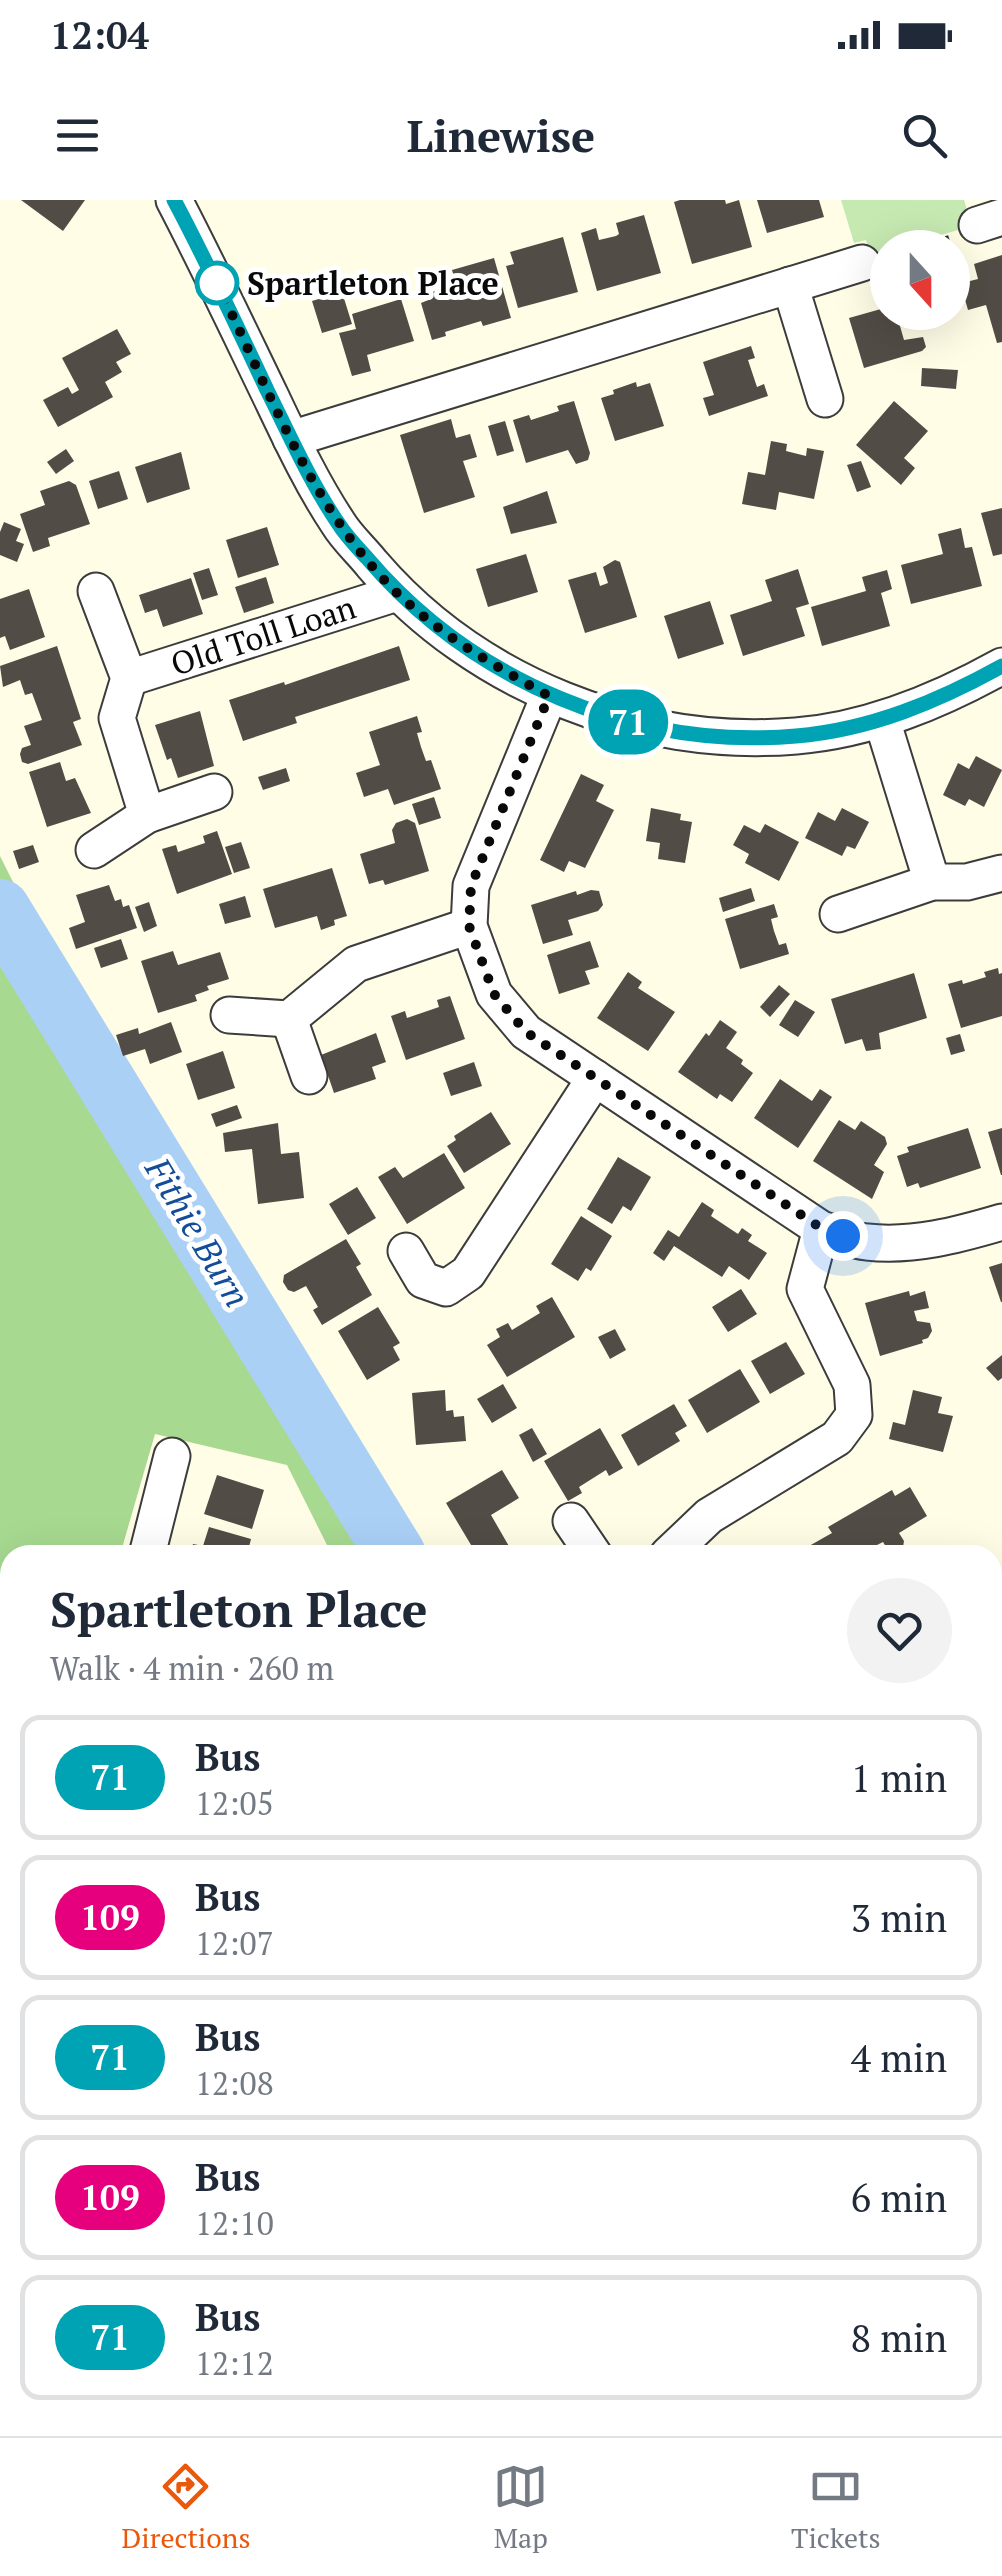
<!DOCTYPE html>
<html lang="en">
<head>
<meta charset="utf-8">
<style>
	:root { --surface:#fff; --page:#f2f2f3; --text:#1f2937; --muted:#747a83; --line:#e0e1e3; --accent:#ea580c }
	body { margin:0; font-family:"PT Serif",serif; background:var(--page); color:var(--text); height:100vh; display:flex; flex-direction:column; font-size:38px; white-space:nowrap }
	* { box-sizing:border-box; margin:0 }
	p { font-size:32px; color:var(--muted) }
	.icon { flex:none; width:55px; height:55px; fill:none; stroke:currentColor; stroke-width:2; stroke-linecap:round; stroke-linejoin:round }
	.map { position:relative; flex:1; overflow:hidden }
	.side { position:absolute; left:0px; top:1345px; width:1002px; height:892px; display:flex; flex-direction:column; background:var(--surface); border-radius:30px 30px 0 0; box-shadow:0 10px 40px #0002 }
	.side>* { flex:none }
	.badge { padding:0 20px; border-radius:32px; font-size:35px; line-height:65px }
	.needle { width:65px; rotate:159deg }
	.tools { position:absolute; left:870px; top:30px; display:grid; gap:20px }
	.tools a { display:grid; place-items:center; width:100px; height:100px; border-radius:50%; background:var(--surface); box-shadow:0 10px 40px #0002; font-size:50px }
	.you { position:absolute; width:50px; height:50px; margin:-25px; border:8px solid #fff; border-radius:50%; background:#1a73e8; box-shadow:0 0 0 15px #1a73e833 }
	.map>.badge { position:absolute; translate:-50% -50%; box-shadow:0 0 0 5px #fff }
	.round { display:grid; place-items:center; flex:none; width:105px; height:105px; border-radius:52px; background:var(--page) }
	.head { display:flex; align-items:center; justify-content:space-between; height:170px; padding:0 50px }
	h1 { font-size:48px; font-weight:700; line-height:75px }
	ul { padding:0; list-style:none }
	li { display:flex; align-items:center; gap:30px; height:125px; margin:0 20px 15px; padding:0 30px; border:5px solid var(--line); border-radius:20px }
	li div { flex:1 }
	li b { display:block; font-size:38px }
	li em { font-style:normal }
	li .badge { min-width:110px; font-weight:700; text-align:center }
	.status { display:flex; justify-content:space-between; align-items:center; height:70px; padding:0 50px; background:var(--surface); direction:ltr }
	.status svg { height:28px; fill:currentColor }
	header { display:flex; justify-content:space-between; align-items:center; height:130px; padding:0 50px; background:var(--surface); font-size:45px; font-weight:700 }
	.tab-bar { display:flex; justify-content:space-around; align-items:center; height:140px; border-top:2px solid var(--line); background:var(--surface); font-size:28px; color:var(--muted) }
	.tab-bar a { display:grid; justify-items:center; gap:5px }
	.tab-bar .current { color:var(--accent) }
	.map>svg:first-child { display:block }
</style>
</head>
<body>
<div class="status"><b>12:04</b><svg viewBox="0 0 49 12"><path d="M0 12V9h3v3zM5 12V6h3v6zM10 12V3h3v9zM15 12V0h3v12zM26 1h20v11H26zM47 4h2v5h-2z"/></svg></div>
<header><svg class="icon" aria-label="menu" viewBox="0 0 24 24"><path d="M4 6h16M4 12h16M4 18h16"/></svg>Linewise<svg class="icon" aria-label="search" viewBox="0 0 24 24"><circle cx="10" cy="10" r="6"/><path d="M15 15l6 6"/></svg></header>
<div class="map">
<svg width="1002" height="2236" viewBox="0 0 1002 2236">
	<rect width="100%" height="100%" fill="#fffde6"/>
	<g fill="#c6e8b1">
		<polygon points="841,0 964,0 972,26 899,47 888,48 887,51 870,56 866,40 854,43"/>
		<polygon points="1002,1726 1002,2236 529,2236 531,2228 992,2228 992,1731"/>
	</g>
	<g fill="#a7d990">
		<polygon points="0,656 63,782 417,1355 332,1355 287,1265 155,1234 120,1355 10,1355 10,1402 0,1400"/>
		<polygon points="10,2064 10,2228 138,2228 129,2236 0,2236 0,2070"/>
	</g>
	<polygon fill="#abd0f6" stroke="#317ace" stroke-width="2.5" points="619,2228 729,2228 731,2236 614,2236"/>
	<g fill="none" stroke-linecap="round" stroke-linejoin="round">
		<g stroke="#abd0f6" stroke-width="60">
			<polyline points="0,709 396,1355"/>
			<polyline points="0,2102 10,2096"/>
		</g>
	</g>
	<g fill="#524c46">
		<polygon points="21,0 85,0 63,31"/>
		<polygon points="680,0 725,0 726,4 739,0 752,47 692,64 674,2"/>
		<polygon points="757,0 819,0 824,17 767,33"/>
		<polygon points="644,15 661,73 597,91 581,33 596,28 599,40 616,36 619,34 616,23"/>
		<polygon points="563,37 578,92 518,108 506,66 514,64 510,52"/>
		<polygon points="1002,55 1002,142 997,143 986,105 968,110 962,89 966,82 978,79 974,64"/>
		<polygon points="494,58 511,118 483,126 481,121 445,132 446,136 432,140 421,103 431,99 429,93 456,84 452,70"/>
		<polygon points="888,79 888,101 880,104 874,83"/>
		<polygon points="342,92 352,124 322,133 312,101"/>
		<polygon points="401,99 414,141 367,155 371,171 352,176 339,133 356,129 352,114"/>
		<polygon points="888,107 888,112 896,112 904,140 923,137 926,147 922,151 864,168 849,118"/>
		<polygon points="117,129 131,154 116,162 122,172 105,182 113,197 58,227 43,200 68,187 72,194 79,190 62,158"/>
		<polygon points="751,146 755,158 748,160 757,187 764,184 768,196 709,216 703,198 714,195 703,162"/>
		<polygon points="922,168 958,170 956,189 921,186"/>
		<polygon points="636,182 637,187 650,183 664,226 615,241 601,198 614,194 613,190"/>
		<polygon points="574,201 590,253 588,260 576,264 568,250 526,263 513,220 529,215 531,220 559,211 557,206"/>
		<polygon points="894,201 928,231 904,258 915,268 901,285 856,245"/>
		<polygon points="451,219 456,238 470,234 477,257 463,261 475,297 424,313 400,235"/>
		<polygon points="505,221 514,251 497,256 488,226"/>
		<polygon points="771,241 787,244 786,251 806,256 807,248 824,251 814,299 779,292 776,310 742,304 748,272 765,275"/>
		<polygon points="66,249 74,261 56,274 47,262"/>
		<polygon points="181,252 190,289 147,303 135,267"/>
		<polygon points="861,261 871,287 857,292 847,265"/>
		<polygon points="119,271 128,299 98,309 89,281"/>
		<polygon points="69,281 76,285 90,324 48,338 50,346 33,352 20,314 45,305 40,291"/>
		<polygon points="547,291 557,323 511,334 503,307"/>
		<polygon points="1002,308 1002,354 993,356 981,313"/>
		<polygon points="4,322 21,329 16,341 24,344 17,362 0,355 0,332"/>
		<polygon points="267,327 279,365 238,378 226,340"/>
		<polygon points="961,328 965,348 972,347 982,386 911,404 901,365 943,354 938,334"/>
		<polygon points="526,354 538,392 488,407 476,369"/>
		<polygon points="615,360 620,362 637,417 585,433 568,380 596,372 600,386 608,383 603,367"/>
		<polygon points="209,368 218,395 202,400 193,373"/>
		<polygon points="798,369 809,404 796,408 805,436 743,456 730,415 772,401 765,380"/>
		<polygon points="887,370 892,389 881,393 890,426 822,446 811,407 866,391 862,377"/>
		<polygon points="266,377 274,403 244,413 235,387"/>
		<polygon points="191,378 203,414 163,427 157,409 145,413 139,395"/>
		<polygon points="29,389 45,437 10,450 5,436 0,438 0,399"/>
		<polygon points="710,401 724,444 678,459 664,416"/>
		<polygon points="57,446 81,519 73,522 82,545 28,564 22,562 20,554 22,548 31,545 24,526 42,520 32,493 25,495 20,480 3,487 0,466"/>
		<polygon points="399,446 410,480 295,517 297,523 243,541 229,500 284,482 285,485"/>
		<polygon points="200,511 214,566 178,578 171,558 167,560 155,525"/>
		<polygon points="417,516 422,532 417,533 421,547 426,561 431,560 441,589 394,605 388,589 364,597 356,573 380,565 369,532"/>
		<polygon points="976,556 1002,570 984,607 969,599 965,606 943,595 958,563 969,569"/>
		<polygon points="60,562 66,581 75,578 91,613 47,627 29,572"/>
		<polygon points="286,568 290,581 263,590 258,577"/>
		<polygon points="581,574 604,585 596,601 614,610 585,668 569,661 564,672 540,660"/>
		<polygon points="434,597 441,618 419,625 412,604"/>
		<polygon points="651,608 681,614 680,620 692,622 685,663 658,659 660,643 646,641"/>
		<polygon points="842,608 869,622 855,649 847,646 842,656 805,638 818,612 835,621"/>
		<polygon points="407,619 415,623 429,671 385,685 383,680 369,684 360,654 395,643 392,630 396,623"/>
		<polygon points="765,624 799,642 779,681 745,663 749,654 733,645 744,625 760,633"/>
		<polygon points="217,631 232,674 177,694 162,649 176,645 178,652 205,643 203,636"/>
		<polygon points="241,642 250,668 234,673 225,647"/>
		<polygon points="33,645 39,662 19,669 13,651"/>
		<polygon points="332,668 347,716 334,720 335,725 321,730 317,716 275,728 263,689"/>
		<polygon points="109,685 115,701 121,699 123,707 129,705 137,728 76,749 69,728 85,722 76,695"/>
		<polygon points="751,688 755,701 723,712 719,698"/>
		<polygon points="591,690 599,691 603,705 598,711 568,720 573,735 543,744 531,705 576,691 577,695"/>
		<polygon points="245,696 251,717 225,724 219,704"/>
		<polygon points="149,702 157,726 144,732 135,707"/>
		<polygon points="774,704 778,717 771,719 774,731 779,745 786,743 789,754 740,769 725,719"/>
		<polygon points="121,739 128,759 101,768 94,748"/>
		<polygon points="590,741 599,767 585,771 590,784 559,794 547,755"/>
		<polygon points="173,751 178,765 220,752 229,779 207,786 209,790 195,795 197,801 158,813 141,761"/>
		<polygon points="998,768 999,774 1002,773 1002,816 961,828 948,784 962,780 963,784 986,777 984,772"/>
		<polygon points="628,772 642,782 638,788 675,812 648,851 597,818"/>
		<polygon points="914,773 927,818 879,833 881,849 866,851 862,839 845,844 831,799"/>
		<polygon points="779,785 790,794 770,817 760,807"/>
		<polygon points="450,796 465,839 406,860 391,816 405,811 407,818 439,807 437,800"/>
		<polygon points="795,800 815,812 798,837 779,825"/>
		<polygon points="720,820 737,832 726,848 743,860 741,864 753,873 732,902 720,894 717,899 678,872 706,833 709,836"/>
		<polygon points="171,822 182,852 150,864 145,849 123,856 116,835 138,828 139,834"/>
		<polygon points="376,833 386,862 372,867 376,879 334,893 321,855"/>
		<polygon points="960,834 965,851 951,855 946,838"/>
		<polygon points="223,851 235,888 198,900 186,864"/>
		<polygon points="474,862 482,886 451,896 443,873"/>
		<polygon points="780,879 812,901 820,889 832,897 798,948 754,918"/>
		<polygon points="237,905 242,918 216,927 211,914"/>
		<polygon points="491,912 511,944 464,973 447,946 456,940 454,936"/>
		<polygon points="839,920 855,930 861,921 885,937 887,944 874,965 884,972 872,999 813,961"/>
		<polygon points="278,923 281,954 299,952 304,998 258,1004 252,949 225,952 223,933"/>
		<polygon points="968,928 981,968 920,988 918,983 907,987 897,956 909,952 907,947"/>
		<polygon points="1002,928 1002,975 1001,975 988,932"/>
		<polygon points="444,953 465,988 407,1024 378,977 395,967 403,978"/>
		<polygon points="618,957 651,977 631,1011 623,1006 612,1024 587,1009"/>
		<polygon points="357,987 376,1018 348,1035 329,1004"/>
		<polygon points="702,1002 714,1010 711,1016 738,1034 742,1028 752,1035 748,1041 767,1053 749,1080 729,1066 722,1077 674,1046 664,1061 653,1053 668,1030 679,1037"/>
		<polygon points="581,1016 612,1036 591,1071 586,1068 578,1081 551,1064"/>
		<polygon points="346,1039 361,1064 356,1067 372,1095 322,1125 313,1110 318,1107 306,1086 294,1092 288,1090 283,1082 284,1075"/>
		<polygon points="1002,1063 1002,1102 1001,1102 989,1067"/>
		<polygon points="741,1089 757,1114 728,1132 712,1107"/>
		<polygon points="909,1091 910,1096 925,1091 929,1108 914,1111 917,1121 930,1123 932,1131 928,1138 922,1140 923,1143 880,1156 865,1103"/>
		<polygon points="552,1097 575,1137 507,1177 487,1145 500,1137 496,1129 508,1123 512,1130 540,1113 536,1106"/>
		<polygon points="378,1107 400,1143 393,1147 400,1160 367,1180 338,1131"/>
		<polygon points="615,1129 626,1150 610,1159 598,1137"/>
		<polygon points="786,1142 805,1174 770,1194 751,1161"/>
		<polygon points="1002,1155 1002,1178 998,1181 986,1168"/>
		<polygon points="740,1169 760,1202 707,1233 688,1200"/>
		<polygon points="503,1184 517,1208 492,1223 477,1199"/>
		<polygon points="445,1190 446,1211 453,1210 454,1217 464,1216 466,1241 416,1245 412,1193"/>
		<polygon points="913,1190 942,1197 938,1213 953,1216 943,1252 889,1239 893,1222 905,1225"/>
		<polygon points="674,1204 687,1226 675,1233 680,1241 638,1266 621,1235"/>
		<polygon points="532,1228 547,1254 533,1262 519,1235"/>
		<polygon points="600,1228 623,1268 609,1276 606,1270 579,1287 582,1293 568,1301 544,1261"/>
		<polygon points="502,1270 519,1298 491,1315 514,1355 477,1355 446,1303"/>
		<polygon points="217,1275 264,1290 252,1329 204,1314"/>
		<polygon points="910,1287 927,1316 899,1333 904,1341 903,1347 894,1352 888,1350 883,1342 875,1346 880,1355 783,1355 799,1345 802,1350 832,1333 828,1327 892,1290 895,1296"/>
		<polygon points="209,1327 251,1339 247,1355 190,1355 193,1344 203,1346"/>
		<polygon points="6,1470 10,1470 10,1534 3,1534"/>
		<rect x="0" y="1577" width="10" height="45"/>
		<rect x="0" y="1633" width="10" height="39"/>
		<polygon points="0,1690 10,1693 10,1736 0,1734"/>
		<polygon points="0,1748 10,1753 10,1776 5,1774 0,1785"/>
		<polygon points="10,1947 10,1998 3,2002 0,1998 0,1954"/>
		<polygon points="227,2228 283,2228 285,2236 215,2236 214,2230"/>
		<polygon points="413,2228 488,2228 485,2236 410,2236"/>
	</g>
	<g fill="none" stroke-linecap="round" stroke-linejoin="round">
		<g stroke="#3c3c3c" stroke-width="39">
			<g id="minor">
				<path d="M174,0c34,65 65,131 97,197 20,42 41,87 67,126 9,15 23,27 34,41 103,120 266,185 424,172 74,-6 143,-35 206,-70"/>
				<polyline points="977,25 1002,17"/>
				<polyline points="790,85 825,199"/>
				<polyline points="291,239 862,63"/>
				<polyline points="96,391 129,478 117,518 147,615"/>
				<polyline points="129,478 397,393"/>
				<path d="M549,496l-78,190 -2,40 25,68 32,38 295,197c15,4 31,12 46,13 46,5 91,-7 135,-20"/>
				<polyline points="882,520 932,682"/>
				<polyline points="94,650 147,615 214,592"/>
				<polyline points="838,714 932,682 967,682 1002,673"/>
				<polyline points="229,815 289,819"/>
				<polyline points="309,876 289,819 356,764 469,726"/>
				<polyline points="406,1051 423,1080 446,1088 468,1073 595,878"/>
				<polyline points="571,1321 594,1355"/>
				<polyline points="147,1355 172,1256"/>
				<polyline points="668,1355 709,1316 837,1238 854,1215 852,1185 805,1089 821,1029"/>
				<polyline points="0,1416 10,1417"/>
				<polyline points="0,1884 10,1874"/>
				<polyline points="158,2236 169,2228"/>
				<polyline points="349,2236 352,2228"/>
			</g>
		</g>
		<g stroke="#2b2b2b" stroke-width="6" stroke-dasharray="10 5" stroke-linecap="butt">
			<polyline points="917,48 949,38"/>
			<polyline points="992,1404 1002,1398"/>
		</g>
		<use href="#minor" stroke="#fff" stroke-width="35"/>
	</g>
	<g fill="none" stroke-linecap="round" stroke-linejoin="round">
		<g stroke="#fff" stroke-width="22">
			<path id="line" d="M174,0c33,62 63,126 93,190 22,44 43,92 71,133 8,13 19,24 29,35 105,123 267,192 429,178 74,-6 143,-35 206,-70"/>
		</g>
		<use href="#line" stroke="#00a3b4" stroke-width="15"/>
		<path stroke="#090909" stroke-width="10" stroke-dasharray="0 18" d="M217,83c52,106 94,226 180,310 45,43 98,73 152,103l-78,190 -2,40 25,68 32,38 295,196 22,8"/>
	</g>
	<circle fill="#fff" stroke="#00a3b4" stroke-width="5" cx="217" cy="83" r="20"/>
	<g text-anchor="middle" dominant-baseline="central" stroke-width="10" stroke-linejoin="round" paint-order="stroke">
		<g font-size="32" font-weight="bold" fill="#090909" stroke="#fff" text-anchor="start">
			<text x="247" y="83">Spartleton Place</text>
		</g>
		<g font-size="32" fill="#090909" stroke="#fff">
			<text transform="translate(263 435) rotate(-18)">Old Toll Loan</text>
		</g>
		<g font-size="35" font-style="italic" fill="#134d9a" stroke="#fff">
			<text transform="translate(198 1032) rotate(59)">Fithie Burn</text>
		</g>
	</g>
</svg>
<div class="tools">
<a><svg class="needle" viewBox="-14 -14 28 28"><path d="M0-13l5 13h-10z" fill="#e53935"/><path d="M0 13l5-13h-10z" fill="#747a83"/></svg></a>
</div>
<div class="you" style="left:843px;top:1036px"></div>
<b class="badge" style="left:628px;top:522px;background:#00a3b4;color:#fff">71</b>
<section class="side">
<div class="head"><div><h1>Spartleton Place</h1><p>Walk · 4 min · 260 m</p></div><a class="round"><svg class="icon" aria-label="heart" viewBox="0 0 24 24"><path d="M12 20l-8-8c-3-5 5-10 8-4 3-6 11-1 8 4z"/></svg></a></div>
<ul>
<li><span class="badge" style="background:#00a3b4;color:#fff">71</span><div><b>Bus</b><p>12:05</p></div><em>1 min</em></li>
<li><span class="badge" style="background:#e6007e;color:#fff">109</span><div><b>Bus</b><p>12:07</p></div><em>3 min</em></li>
<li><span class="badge" style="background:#00a3b4;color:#fff">71</span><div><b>Bus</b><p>12:08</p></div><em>4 min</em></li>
<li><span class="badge" style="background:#e6007e;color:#fff">109</span><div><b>Bus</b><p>12:10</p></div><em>6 min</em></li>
<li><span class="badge" style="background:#00a3b4;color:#fff">71</span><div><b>Bus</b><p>12:12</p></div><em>8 min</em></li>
</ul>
</section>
</div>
<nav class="tab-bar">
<a class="current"><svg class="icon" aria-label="directions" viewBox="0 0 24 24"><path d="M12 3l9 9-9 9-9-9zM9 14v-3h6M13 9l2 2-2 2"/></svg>Directions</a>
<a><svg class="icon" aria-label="map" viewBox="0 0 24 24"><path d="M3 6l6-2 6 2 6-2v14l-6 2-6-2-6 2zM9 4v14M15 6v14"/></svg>Map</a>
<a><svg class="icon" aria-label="tickets" viewBox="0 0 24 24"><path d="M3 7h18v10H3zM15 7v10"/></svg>Tickets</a>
</nav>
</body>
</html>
